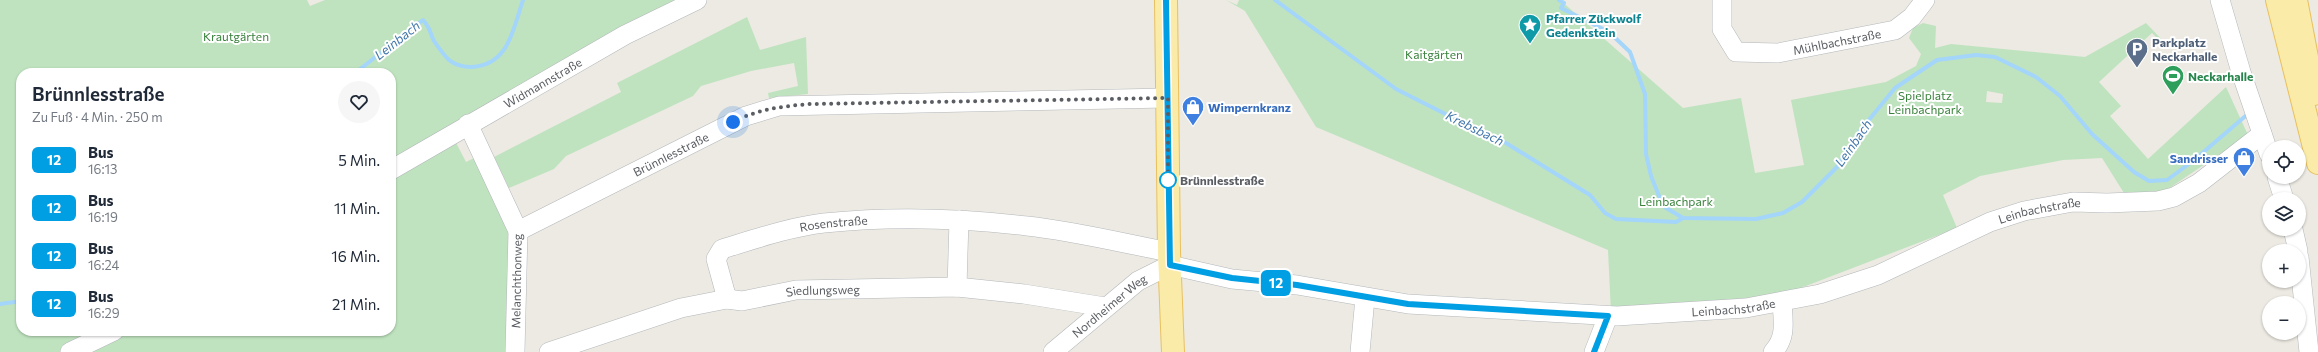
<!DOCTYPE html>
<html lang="de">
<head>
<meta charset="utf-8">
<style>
	:root { --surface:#fff; --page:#f6f6f7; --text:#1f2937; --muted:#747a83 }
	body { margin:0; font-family:Commissioner,sans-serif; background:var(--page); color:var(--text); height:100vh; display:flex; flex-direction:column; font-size:15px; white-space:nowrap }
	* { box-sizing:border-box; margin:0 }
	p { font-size:13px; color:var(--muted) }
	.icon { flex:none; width:22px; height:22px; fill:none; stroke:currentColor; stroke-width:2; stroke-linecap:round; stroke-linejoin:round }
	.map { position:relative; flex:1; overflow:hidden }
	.side { position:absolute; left:16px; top:68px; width:380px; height:268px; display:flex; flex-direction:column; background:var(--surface); border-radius:16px; box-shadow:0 1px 3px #0004 }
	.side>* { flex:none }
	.badge { padding:0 8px; border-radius:6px; font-size:14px; line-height:26px }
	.buttons { position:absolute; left:2262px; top:140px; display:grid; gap:8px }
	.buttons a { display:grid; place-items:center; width:44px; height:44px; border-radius:50%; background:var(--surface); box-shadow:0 1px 3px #0004; font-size:20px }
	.you { position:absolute; width:20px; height:20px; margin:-10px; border:3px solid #fff; border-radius:50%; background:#1a73e8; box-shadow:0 0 0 6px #1a73e833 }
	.map>.badge { position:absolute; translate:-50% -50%; box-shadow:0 0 0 2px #fff }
	.round { display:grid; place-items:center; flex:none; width:42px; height:42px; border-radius:21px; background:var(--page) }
	.head { display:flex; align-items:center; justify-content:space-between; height:68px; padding:0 16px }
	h1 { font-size:19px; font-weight:600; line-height:30px }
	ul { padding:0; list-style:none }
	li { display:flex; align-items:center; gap:12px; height:48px; padding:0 16px }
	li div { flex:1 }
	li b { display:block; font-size:15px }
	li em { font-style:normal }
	li .badge { min-width:44px; font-weight:700; text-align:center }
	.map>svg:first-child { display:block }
</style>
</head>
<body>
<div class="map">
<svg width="2318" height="352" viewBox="0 0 2318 352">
	<rect width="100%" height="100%" fill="#eceae2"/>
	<g fill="#bfe3bf" fill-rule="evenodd">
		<path d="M0,0h307l3,6 15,-6h353l-225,137 13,25 14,-7 35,76 -3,121h-512zM21,73h370v258h-370z"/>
		<path d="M1226,0l11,5 2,-5h321l123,108 58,-10 14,75 49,-8 -13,-65 95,-18 30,-16 5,-12 -12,-16 4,-10 10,-5 13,3 -1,22 16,-4 134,13 61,-34 19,20 -1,2 -12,-12 -53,49 22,24 -11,10 38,43 78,-72 22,48 -83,56 -41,2 -22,-35 -39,2 -83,16 -37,19 14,33 -172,66 -174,18 -3,-62 -292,-123 -71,-116zM1987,91l16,3 -1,9 -16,-1z"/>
		<polygon points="747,17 760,50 806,37 808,94 769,98 768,93 798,86 794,63 751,71 701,86 693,96 566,156 554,169 509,188 494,157 621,92 617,83"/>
	</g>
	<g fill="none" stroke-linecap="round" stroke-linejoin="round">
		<g stroke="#a4d5fa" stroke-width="4">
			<polyline points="1275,0 1396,89 1491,137 1501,140 1590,195 1605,213 1616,219 1676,222 1683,218"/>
			<polyline points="1559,0 1564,3 1561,8 1609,32 1630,52 1645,94 1646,154 1651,176 1663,206 1683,218 1756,219 1783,213 1802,202 1838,166 1859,132 1895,88 1937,60 1976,55 1995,57 2036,77 2060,96 2092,134 2134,172 2149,181 2167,180 2193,161 2249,113"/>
			<path d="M355,73l68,-53c9,10 6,12 11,21 4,6 10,14 15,19 6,5 16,7 23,7 37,-2 41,-38 51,-67"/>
			<polyline points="0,304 21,301"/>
		</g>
		<g stroke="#b4b7bb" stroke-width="20">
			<g id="minor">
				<path id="s1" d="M1722,0v29l14,23 42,1 117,-23 17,-13 13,-17"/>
				<polyline points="2220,0 2241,72 2269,154"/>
				<polyline points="468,124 518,231 515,352"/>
				<path id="s2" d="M391,170l234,-135 72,-35"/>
				<polyline points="2277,177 2284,199"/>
				<polyline points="2293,229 2298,251"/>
				<path id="s3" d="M518,231l228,-115 33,-10 388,-8"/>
				<polyline points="2299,257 2309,352"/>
				<polyline points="957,287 959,220"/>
				<path id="s4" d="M727,299l-11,-40 6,-10c33,-10 68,-22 102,-26 67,-7 136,-5 203,3 47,5 95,17 142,26"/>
				<polyline points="70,352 114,331"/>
				<path id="s5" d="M549,352l132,-44 46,-9 15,2 54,-11 161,-3 67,7 81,13"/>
				<path id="s6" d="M1053,352l85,-71 32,-16 62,14 65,6 111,19 209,12 129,-8 74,-14 58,-19 112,-53 34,-11 49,-9 34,1 51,-2 16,-4 25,-14 63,-49"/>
				<polyline points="1360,352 1365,298"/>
				<polyline points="1594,352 1608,316"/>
				<path d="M1773,352c14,-15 10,-31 9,-50"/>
			</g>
		</g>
		<g stroke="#e9c05e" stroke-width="24">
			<g id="major">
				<polyline points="1166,0 1169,252 1173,352"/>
				<polyline points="2277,0 2318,163"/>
				<polyline points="2296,0 2314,94"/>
			</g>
		</g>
		<use href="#minor" stroke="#fff" stroke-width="19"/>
		<use href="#major" stroke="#faeca8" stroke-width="22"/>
	</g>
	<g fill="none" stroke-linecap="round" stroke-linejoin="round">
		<g stroke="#fff" stroke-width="9">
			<polyline id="line" points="1166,0 1170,265 1232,278 1297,285 1408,304 1608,316 1594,352"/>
		</g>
		<use href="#line" stroke="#009ee3" stroke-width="6"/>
		<path stroke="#5a5d62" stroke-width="4" stroke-dasharray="0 7.2" d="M733,122c25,-13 51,-16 78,-18l357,-6v82"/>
	</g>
	<defs>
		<g id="sight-pin" transform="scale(1.15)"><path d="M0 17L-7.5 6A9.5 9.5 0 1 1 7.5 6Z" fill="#0f9aa8" stroke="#fff"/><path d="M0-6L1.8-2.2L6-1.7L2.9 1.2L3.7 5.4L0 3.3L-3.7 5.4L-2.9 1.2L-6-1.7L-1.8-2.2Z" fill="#fff"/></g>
		<g id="parking-pin" transform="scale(1.15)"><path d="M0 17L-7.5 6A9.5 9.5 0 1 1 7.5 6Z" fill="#5c6f8a" stroke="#fff"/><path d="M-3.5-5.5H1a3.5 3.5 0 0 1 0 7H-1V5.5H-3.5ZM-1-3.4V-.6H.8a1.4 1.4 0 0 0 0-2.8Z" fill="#fff"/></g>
		<g id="stadium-pin" transform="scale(1.15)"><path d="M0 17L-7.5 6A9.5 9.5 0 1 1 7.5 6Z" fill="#2e9e5b" stroke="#fff"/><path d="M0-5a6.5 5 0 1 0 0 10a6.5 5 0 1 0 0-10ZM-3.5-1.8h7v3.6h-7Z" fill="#fff"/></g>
		<g id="shop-pin" transform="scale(1.15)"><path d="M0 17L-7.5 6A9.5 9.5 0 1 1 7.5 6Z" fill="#3f7fe0" stroke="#fff"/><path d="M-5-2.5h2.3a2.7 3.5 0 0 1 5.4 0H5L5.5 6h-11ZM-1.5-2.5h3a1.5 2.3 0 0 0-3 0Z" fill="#fff"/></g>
	</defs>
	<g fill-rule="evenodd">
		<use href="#sight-pin" x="1530" y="25"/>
		<use href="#parking-pin" x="2137" y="49"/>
		<use href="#stadium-pin" x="2173" y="76"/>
		<use href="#shop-pin" x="1193" y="107"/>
		<use href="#shop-pin" x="2244" y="158"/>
	</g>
	<circle fill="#fff" stroke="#009ee3" stroke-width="2" cx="1168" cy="180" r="8"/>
	<g text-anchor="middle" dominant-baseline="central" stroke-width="4" stroke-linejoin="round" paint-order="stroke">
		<g font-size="12" font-weight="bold" fill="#0d838f" stroke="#fff" text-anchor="start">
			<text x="1546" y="18">Pfarrer Zückwolf<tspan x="1546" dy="14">Gedenkstein</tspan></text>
		</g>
		<g font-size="12" fill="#39823c" stroke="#fff">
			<text x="236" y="36">Krautgärten</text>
			<text x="1434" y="54">Kaitgärten</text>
			<text x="1925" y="95">Spielplatz<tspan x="1925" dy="14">Leinbachpark</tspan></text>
			<text x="1676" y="201">Leinbachpark</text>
		</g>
		<g font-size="12" fill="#5a5d62" stroke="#fff">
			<text stroke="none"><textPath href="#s1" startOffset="158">Mühlbachstraße</textPath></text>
			<text stroke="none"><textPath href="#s2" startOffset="175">Widmannstraße</textPath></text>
			<text stroke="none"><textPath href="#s3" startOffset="171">Brünnlesstraße</textPath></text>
			<text stroke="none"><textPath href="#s6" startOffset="1038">Leinbachstraße</textPath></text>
			<text stroke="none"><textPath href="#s4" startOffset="168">Rosenstraße</textPath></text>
			<text transform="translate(516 281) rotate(-89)">Melanchthonweg</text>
			<text stroke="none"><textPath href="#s5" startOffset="283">Siedlungsweg</textPath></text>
			<text stroke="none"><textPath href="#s6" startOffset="73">Nordheimer Weg</textPath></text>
			<text stroke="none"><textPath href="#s6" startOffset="714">Leinbachstraße</textPath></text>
		</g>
		<g font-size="12" font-weight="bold" fill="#4e5e75" stroke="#fff" text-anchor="start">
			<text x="2152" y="42">Parkplatz<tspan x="2152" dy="14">Neckarhalle</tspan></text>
		</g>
		<g font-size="12" font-weight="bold" fill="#27864d" stroke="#fff" text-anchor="start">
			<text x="2188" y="76">Neckarhalle</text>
		</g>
		<g font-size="12" font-weight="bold" fill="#366cbe" stroke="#fff" text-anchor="start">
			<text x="1208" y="107">Wimpernkranz</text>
			<text x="2228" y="158" text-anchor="end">Sandrisser</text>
		</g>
		<g font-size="12" font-weight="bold" fill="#5a5d62" stroke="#fff" text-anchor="start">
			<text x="1180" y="180">Brünnlesstraße</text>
		</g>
		<g font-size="13" font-style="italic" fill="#4277ab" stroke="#fff">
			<text transform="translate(397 40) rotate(-38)">Leinbach</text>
			<text transform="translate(1475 128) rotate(26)">Krebsbach</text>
			<text transform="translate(1853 143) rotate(-55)">Leinbach</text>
		</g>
	</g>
</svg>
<div class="buttons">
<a><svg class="icon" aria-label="locate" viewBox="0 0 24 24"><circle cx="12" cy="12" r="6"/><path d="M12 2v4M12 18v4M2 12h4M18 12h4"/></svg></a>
<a><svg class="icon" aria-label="layers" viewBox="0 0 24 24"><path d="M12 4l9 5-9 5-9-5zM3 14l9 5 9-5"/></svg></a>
<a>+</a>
<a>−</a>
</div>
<div class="you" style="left:733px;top:122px"></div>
<b class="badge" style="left:1276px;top:283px;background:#009ee3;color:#fff">12</b>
<section class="side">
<div class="head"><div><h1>Brünnlesstraße</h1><p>Zu Fuß · 4 Min. · 250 m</p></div><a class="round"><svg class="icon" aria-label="heart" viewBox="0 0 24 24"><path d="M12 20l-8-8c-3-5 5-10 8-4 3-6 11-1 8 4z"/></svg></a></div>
<ul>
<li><span class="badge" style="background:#009ee3;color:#fff">12</span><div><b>Bus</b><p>16:13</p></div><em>5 Min.</em></li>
<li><span class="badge" style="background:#009ee3;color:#fff">12</span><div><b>Bus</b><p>16:19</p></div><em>11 Min.</em></li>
<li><span class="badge" style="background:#009ee3;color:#fff">12</span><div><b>Bus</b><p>16:24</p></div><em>16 Min.</em></li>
<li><span class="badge" style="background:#009ee3;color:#fff">12</span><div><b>Bus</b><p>16:29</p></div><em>21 Min.</em></li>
</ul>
</section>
</div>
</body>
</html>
